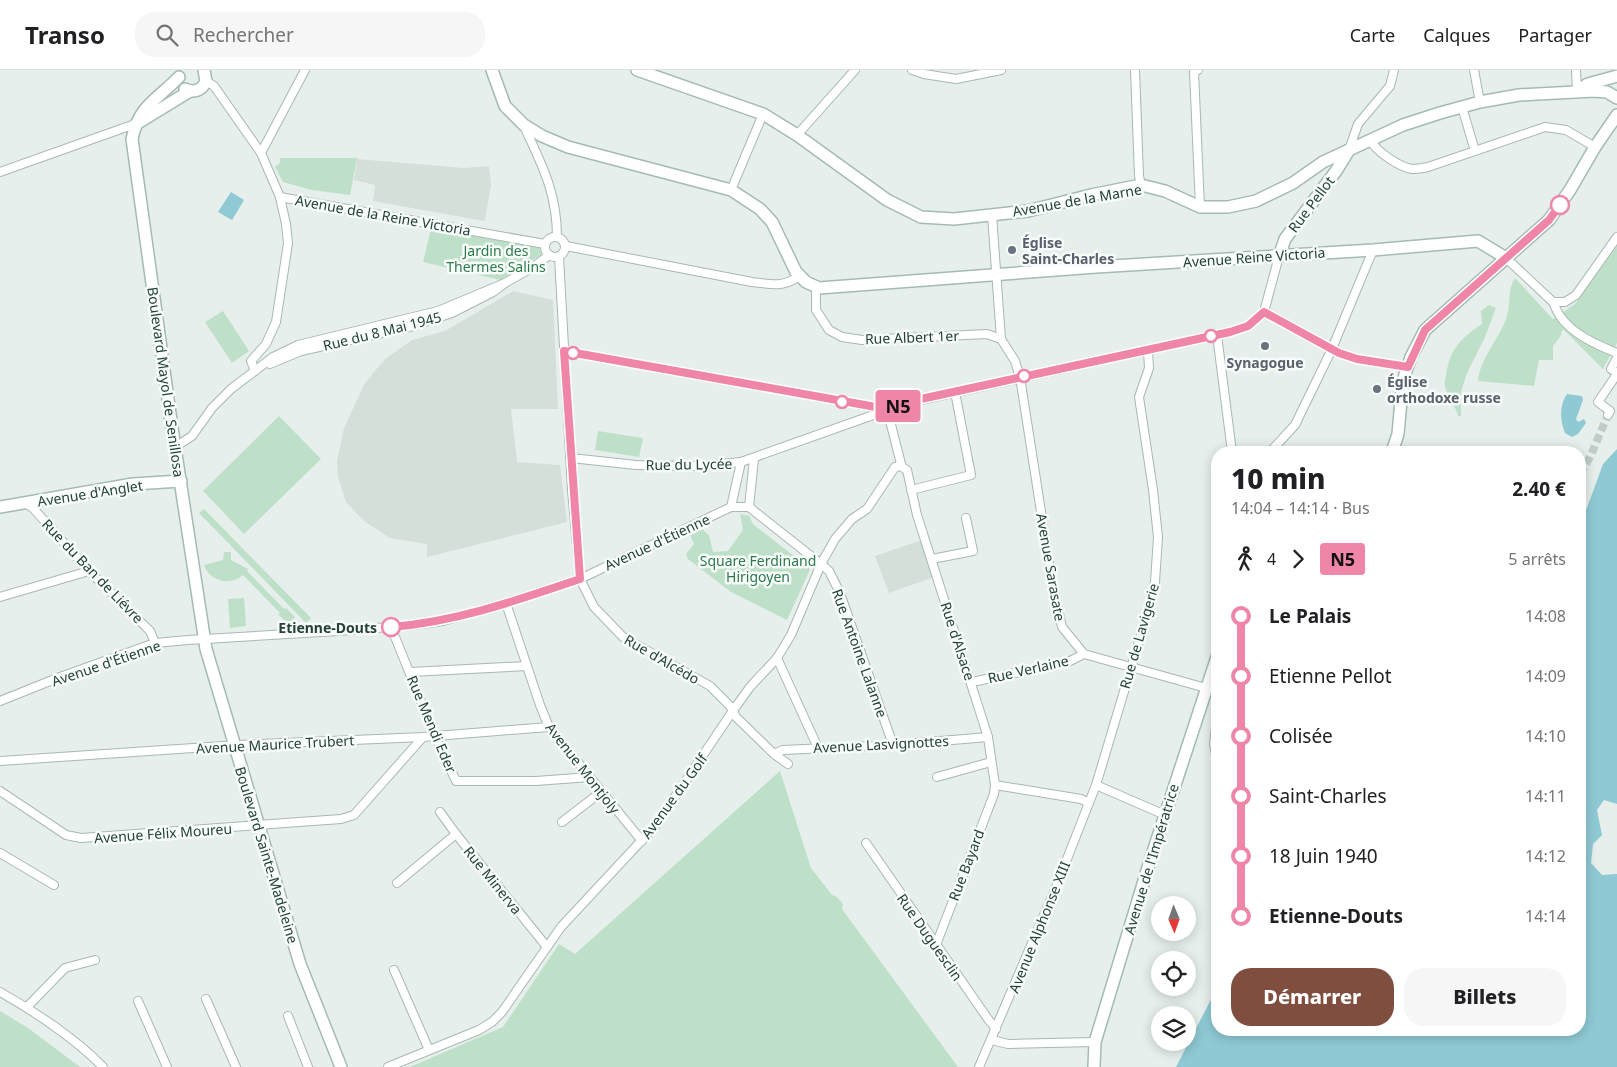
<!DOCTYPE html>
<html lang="fr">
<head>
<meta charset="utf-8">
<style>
	:root { --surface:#fff; --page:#f6f6f6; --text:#202124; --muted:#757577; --line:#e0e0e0; --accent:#7f4e3f }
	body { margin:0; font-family:"Noto Sans",sans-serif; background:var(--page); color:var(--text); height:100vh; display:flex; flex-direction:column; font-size:19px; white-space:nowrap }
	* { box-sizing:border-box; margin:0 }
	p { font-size:16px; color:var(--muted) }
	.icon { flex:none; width:28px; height:28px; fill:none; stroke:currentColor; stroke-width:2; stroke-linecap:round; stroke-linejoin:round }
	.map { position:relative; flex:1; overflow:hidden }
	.sheet { position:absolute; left:1211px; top:376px; width:375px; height:590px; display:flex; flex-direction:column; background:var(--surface); border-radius:20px; box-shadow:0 2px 12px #0003 }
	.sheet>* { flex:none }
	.badge { padding:0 10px; border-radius:4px; font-size:18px; line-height:32px }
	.needle { width:32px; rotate:178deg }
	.fabs { position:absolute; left:1151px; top:826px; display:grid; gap:10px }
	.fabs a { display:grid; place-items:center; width:45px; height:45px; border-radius:50%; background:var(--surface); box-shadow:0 2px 12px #0003; font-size:25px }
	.map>.badge { position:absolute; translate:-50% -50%; box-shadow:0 0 0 2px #fff }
	.legs { display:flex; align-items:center; gap:8px; height:55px; padding:0 20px; font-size:16px }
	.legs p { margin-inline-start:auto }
	.overview { display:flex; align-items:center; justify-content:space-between; height:85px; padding:0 20px }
	h1 { font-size:28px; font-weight:800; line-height:38px }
	.action { display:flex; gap:10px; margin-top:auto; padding:10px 20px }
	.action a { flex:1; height:58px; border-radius:20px; background:var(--accent); color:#fff; font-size:20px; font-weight:800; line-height:58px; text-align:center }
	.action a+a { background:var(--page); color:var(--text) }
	ul { padding:0 20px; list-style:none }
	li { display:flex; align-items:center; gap:18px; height:60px; font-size:19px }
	li i { display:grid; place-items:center; width:8px; height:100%; margin:0 6px; background:currentColor }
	li i::after { content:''; width:12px; height:12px; margin:-6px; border:4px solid; border-radius:50%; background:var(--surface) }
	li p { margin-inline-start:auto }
	li:first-child i { background:linear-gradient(#0000 50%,currentColor 0) }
	li:last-child i { background:linear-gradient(currentColor 50%,#0000 0) }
	header { display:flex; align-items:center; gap:30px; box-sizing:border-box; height:70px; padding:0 25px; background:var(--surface); border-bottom:1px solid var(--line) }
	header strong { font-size:24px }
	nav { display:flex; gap:28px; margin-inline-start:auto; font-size:18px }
	.search { width:350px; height:45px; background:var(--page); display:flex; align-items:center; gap:12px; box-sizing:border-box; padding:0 18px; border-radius:20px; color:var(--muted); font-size:19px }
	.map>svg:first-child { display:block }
</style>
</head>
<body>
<header>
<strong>Transo</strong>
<div class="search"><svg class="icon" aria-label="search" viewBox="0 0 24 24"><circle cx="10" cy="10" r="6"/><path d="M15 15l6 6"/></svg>Rechercher</div>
<nav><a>Carte</a><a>Calques</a><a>Partager</a></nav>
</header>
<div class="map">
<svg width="1617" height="997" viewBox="0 0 1617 997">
	<rect width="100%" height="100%" fill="#e6efeb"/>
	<g fill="#d4dfda">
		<polygon points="357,89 464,98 489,96 491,115 485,150 484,151 373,131 375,115 354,110"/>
		<polygon points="513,221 553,230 558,339 511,339 517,392 560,395 567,452 427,487 427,474 390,468 364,451 346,432 338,407 337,391 344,358 365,313 385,289 412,270 445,261"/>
		<polygon points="922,470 934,507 889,523 875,486"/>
	</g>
	<g fill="#bfe0c8">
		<polygon points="280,88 357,88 350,125 312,120 283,112 275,97 280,93"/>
		<polygon points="432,155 543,176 541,185 500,210 423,192"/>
		<path d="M1617,176v97l-14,26 -40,-40 -3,8 -7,9v14h-14l-5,26 -56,-5c2,-23 22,-43 29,-65 4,-13 0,-26 8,-38l38,41 23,-16z"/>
		<path d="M1489,235l7,3 -11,29 -18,36 -6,19v24h-3c-3,-11 -10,-18 -13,-29 -1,-3 0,-8 1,-11 3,-26 15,-38 36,-52l-1,-13z"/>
		<polygon points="223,241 249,281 232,293 205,252"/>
		<polygon points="279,346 321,389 244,464 203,421"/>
		<polygon points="598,361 643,368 639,387 595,380"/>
		<polygon points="204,439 311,548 306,553 199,443"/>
		<polygon points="740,444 749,446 753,454 804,494 810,496 809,502 787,550 731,522 688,489 686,484 694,474 690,464 702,459 709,465 713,482 728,481 743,460"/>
		<path d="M224,482h7v8l17,9 -1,2 37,38 2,-1 9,9 -7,7 -10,-10 2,-1 -37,-38c-13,11 -33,7 -39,-10l19,-5z"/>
		<polygon points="244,528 246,556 230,558 228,529"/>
		<polygon points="780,701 811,798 832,825 837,827 843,834 842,839 958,997 410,997 503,957 559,874 575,884"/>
		<polygon points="0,941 28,958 80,997 0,997"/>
	</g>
	<g fill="#8ec9d4">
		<polygon points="231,122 244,130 232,150 218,142"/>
		<path d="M1567,324l15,2 1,4 -7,19 2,3 6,-3 2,4 -8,11 -6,3 -7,-4c-5,-12 -6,-28 2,-39z"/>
		<polygon points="1617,379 1617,734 1604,730 1597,740 1602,765 1593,774 1591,793 1602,805 1617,804 1617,997 1176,997 1217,918 1218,960 1580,960 1580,457 1603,394"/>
	</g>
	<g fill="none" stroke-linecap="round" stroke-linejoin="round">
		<polyline stroke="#bfccc8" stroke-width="8" stroke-dasharray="8 4" stroke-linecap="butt" points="1580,404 1590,387 1608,345"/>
		<g stroke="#a8b8b2" stroke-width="10">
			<g id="street">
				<polyline points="912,0 924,4 956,9 1001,0"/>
				<polyline points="1135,0 1139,106 1141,115"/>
				<polyline points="1198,0 1194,2 1200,137"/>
				<polyline points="1474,0 1480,32"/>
				<polyline points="1576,0 1577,21"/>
				<polyline points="206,11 214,16 261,83 280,127 286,154 288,173 276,252 266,274 251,291 255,301"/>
				<polyline points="1462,37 1475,81"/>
				<path d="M524,56c18,39 33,67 33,111"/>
				<polyline points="797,65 855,0"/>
				<path d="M1370,70c6,11 29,27 42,29 5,0 11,-1 16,-2l117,-40 21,3 29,17"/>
				<polyline points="1349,80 1358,54 1390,16 1394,0"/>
				<polyline points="261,83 305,0"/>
				<polyline points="0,102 135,54"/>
				<polyline points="731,120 763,44"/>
				<polyline points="280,127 545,174"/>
				<polyline points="992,145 1001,269"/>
				<circle cx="555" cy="177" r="10"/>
				<path d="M566,176l186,36c21,2 29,6 48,-6"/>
				<polyline points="559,187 572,420 580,509 594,537 623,567 710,616 730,636 736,647 774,684 788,694"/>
				<polyline points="1506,188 1553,232 1565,232 1576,225 1617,167"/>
				<polyline points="816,217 816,240 829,260 842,267 862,270 987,264 1001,269 1015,291 1020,307 1052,512 1062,557 1084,584 1206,618"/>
				<path d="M1553,232c2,4 4,10 7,14 12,18 37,29 57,37"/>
				<polyline points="1264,242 1339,283 1357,289 1408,297"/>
				<polyline points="1217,265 1232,382"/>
				<polyline points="564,281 885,339"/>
				<polyline points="1617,288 1611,299 1617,303"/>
				<polyline points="270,294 301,281 413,256 452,243 493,222 505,213 535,196 549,185"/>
				<polyline points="887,339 901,394 900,396"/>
				<polyline points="1608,345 1610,341 1598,332 1617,304"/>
				<polyline points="175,377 192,366 212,338 231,319 273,287 298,275 438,241 505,213"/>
				<polyline points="1270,382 1295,355 1331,281 1373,180"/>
				<polyline points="571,388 636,395 697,396 741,392 907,333 1229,262 1248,256 1264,242 1279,186"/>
				<polyline points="900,396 907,400 917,445 988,667 995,715 994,724 936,875"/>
				<polyline points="911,420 971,405 955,322"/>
				<polyline points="25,433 33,438 89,501 150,561 155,573"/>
				<polyline points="731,437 741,392"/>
				<polyline points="749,437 821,494 829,501 840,523 893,675"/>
				<polyline points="749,437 754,389"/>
				<polyline points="932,489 973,481 966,448"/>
				<polyline points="0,527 89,501"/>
				<polyline points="506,533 540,635 549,657 642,771"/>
				<polyline points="391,557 435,666 456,711 536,711 590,707"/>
				<polyline points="777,588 818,678"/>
				<polyline points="410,602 527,596"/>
				<polyline points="972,612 1068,592 1084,584"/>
				<polyline points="1206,615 1216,620 1218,625"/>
				<polyline points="0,631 60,607 155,573 188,570 338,561 415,555 443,551 506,533 580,509 731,437 749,437"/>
				<polyline points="1218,640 1214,674 1218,694"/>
				<polyline points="774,684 783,680 893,675 988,667"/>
				<polyline points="0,691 238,675 423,667 549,657"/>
				<polyline points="937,707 991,692"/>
				<polyline points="995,715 1081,729 1089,733"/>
				<polyline points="1096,715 1165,745"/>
				<polyline points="0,721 66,765 81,768 341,749 354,745 423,667"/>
				<polyline points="440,742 456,764 547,877"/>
				<polyline points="562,752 601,722"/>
				<polyline points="866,773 988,949 996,959"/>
				<polyline points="0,783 54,815"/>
				<polyline points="397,813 456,764"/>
				<polyline points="394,900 429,980"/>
				<path d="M0,922c34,19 76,47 103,75"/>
				<polyline points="206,929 236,997"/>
				<polyline points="138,931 167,997"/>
				<polyline points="27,937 65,898 95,890"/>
				<polyline points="288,946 308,997"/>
				<polyline points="992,970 1008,974 1095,972"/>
				<polyline points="388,997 479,960 492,952 502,942 561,857 656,755 732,642 750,617 777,588 791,565 821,494 835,469 852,449 867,439 895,397 900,396"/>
				<polyline points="979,997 1056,817 1096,715 1149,538 1155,512 1158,467 1153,420 1139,327 1149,298 1148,281"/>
			</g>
		</g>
		<g stroke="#a4bbb3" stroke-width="14">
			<g id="secondary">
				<polyline points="492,0 505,36 524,55 542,66 568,77 731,120 760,139 772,152 796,202 806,212 819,218 1096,197 1373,180 1478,171 1506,188"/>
				<polyline points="637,0 763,44 797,65 887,130 921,147 954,149 1028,141 1091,125 1141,115 1165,121 1200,137 1228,137 1256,131 1293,113 1323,92 1403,55 1440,43 1480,32 1519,25 1594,21 1607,22 1617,28"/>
				<path d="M179,7c-22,23 -40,28 -47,62l40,289 34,221 94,315 41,103"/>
				<path d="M185,19c8,4 17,2 21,-8l-2,-11"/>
				<polyline points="1578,20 1588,14 1617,6"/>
				<polyline points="136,54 190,21"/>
				<polyline points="1279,186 1285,169 1336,101 1349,80"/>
				<polyline points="1392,382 1398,364 1402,319 1405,304 1411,287 1425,260 1549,150 1570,120 1595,77 1617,45"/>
				<polyline points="0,437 133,414 181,411"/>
				<polyline points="1094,997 1095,972 1150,791 1218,584"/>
			</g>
		</g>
		<use href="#street" stroke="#fff" stroke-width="8"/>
		<use href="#secondary" stroke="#fff" stroke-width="11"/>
	</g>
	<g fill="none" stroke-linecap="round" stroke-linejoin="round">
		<g stroke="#fff" stroke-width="11">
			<path id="line-1" d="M391,557c65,-5 127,-27 189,-48l-16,-228 323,58 20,-7 97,-21 226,-49 18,-6 16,-14 75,41 18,6 51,8 17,-37 124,-110 11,-15"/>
		</g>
		<use href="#line-1" stroke="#f086a7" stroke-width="8"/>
	</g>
	<g fill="#fff" stroke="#f086a7" stroke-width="2.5">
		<circle cx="1560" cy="135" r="9"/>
		<circle cx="1211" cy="266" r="6"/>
		<circle cx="573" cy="283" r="6"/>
		<circle cx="1024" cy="306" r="6"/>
		<circle cx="842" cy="332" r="6"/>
		<circle cx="391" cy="557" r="9"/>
	</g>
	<g fill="#6b7280" stroke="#f7fbf9" stroke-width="2">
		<circle cx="1012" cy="180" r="5"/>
		<circle cx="1265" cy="276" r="5"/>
		<circle cx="1377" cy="319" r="5"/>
	</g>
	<g text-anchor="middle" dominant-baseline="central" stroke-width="5" stroke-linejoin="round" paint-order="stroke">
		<g font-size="14" fill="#24423a" stroke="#f7fbf9">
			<text transform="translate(1077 130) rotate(-10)">Avenue de la Marne</text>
			<text transform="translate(1311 134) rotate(-53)">Rue Pellot</text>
			<text transform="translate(383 145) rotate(10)">Avenue de la Reine Victoria</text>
			<text transform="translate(1254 187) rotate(-4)">Avenue Reine Victoria</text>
			<text transform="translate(382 261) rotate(-14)">Rue du 8 Mai 1945</text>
			<text transform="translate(912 267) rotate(-2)">Rue Albert 1er</text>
			<text transform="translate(166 312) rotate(82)">Boulevard Mayol de Senillosa</text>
			<text transform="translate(689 394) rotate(-1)">Rue du Lycée</text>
			<text transform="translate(90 423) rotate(-9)">Avenue d'Anglet</text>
			<text transform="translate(657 472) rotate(-25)">Avenue d'Étienne</text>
			<text transform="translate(1051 497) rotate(80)">Avenue Sarasate</text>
			<text transform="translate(93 501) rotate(46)">Rue du Ban de Liévre</text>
			<text transform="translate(1139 566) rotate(-74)">Rue de Lavigerie</text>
			<text transform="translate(958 571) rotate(72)">Rue d'Alsace</text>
			<text transform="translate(860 583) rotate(70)">Rue Antoine Lalanne</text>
			<text transform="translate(662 589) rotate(30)">Rue d'Alcédo</text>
			<text transform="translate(106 593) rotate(-19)">Avenue d'Étienne</text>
			<text transform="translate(1028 599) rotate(-13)">Rue Verlaine</text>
			<text transform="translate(432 654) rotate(67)">Rue Mendi Eder</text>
			<text transform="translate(275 674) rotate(-3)">Avenue Maurice Trubert</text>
			<text transform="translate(881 674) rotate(-3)">Avenue Lasvignottes</text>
			<text transform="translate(583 698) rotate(52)">Avenue Montjoly</text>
			<text transform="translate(674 726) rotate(-54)">Avenue du Golf</text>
			<text transform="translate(163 763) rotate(-4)">Avenue Félix Moureu</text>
			<text transform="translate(267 785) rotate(73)">Boulevard Sainte-Madeleine</text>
			<text transform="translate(1151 789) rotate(-73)">Avenue de l'Impératrice</text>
			<text transform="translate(966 795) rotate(-69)">Rue Bayard</text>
			<text transform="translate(493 810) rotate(51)">Rue Minerva</text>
			<text transform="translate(1039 857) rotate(-68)">Avenue Alphonse XIII</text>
			<text transform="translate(930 867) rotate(55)">Rue Duguesclin</text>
		</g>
		<g font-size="14" font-weight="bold" fill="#5b616d" stroke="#f7fbf9" text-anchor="start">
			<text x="1022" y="172">Église<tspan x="1022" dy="16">Saint-Charles</tspan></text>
			<text x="1265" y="292" text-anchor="middle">Synagogue</text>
			<text x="1387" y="311">Église<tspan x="1387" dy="16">orthodoxe russe</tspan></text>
		</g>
		<g font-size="14" fill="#2d7a4b" stroke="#f7fbf9">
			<text x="496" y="180">Jardin des<tspan x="496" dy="16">Thermes Salins</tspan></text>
			<text x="758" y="490">Square Ferdinand<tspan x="758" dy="16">Hirigoyen</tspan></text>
		</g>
		<g font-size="14" font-weight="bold" fill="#24423a" stroke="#f7fbf9" text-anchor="end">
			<text x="377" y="557">Etienne-Douts</text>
		</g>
	</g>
</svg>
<div class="fabs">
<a><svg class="needle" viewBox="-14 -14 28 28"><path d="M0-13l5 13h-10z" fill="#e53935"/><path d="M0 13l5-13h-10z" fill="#757577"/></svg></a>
<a><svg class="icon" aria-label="locate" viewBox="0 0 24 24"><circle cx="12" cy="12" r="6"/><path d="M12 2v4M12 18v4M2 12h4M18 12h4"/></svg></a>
<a><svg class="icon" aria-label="layers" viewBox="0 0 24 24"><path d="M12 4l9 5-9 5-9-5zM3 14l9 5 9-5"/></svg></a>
</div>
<b class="badge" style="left:898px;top:336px;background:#f086a7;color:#111">N5</b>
<section class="sheet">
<div class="overview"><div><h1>10 min</h1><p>14:04 – 14:14 · Bus</p></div><b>2.40 €</b></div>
<div class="legs"><svg class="icon" aria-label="walk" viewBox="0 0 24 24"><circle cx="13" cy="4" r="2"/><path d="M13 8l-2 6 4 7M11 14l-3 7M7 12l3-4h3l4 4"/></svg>4<svg class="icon" aria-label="forward" viewBox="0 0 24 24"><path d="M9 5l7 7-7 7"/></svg><b class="badge" style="background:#f086a7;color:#111">N5</b><p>5 arrêts</p></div>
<ul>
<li><i style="color:#f086a7"></i><b>Le Palais</b><p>14:08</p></li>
<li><i style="color:#f086a7"></i><span>Etienne Pellot</span><p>14:09</p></li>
<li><i style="color:#f086a7"></i><span>Colisée</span><p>14:10</p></li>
<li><i style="color:#f086a7"></i><span>Saint-Charles</span><p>14:11</p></li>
<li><i style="color:#f086a7"></i><span>18 Juin 1940</span><p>14:12</p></li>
<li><i style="color:#f086a7"></i><b>Etienne-Douts</b><p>14:14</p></li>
</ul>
<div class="action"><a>Démarrer</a><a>Billets</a></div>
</section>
</div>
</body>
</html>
